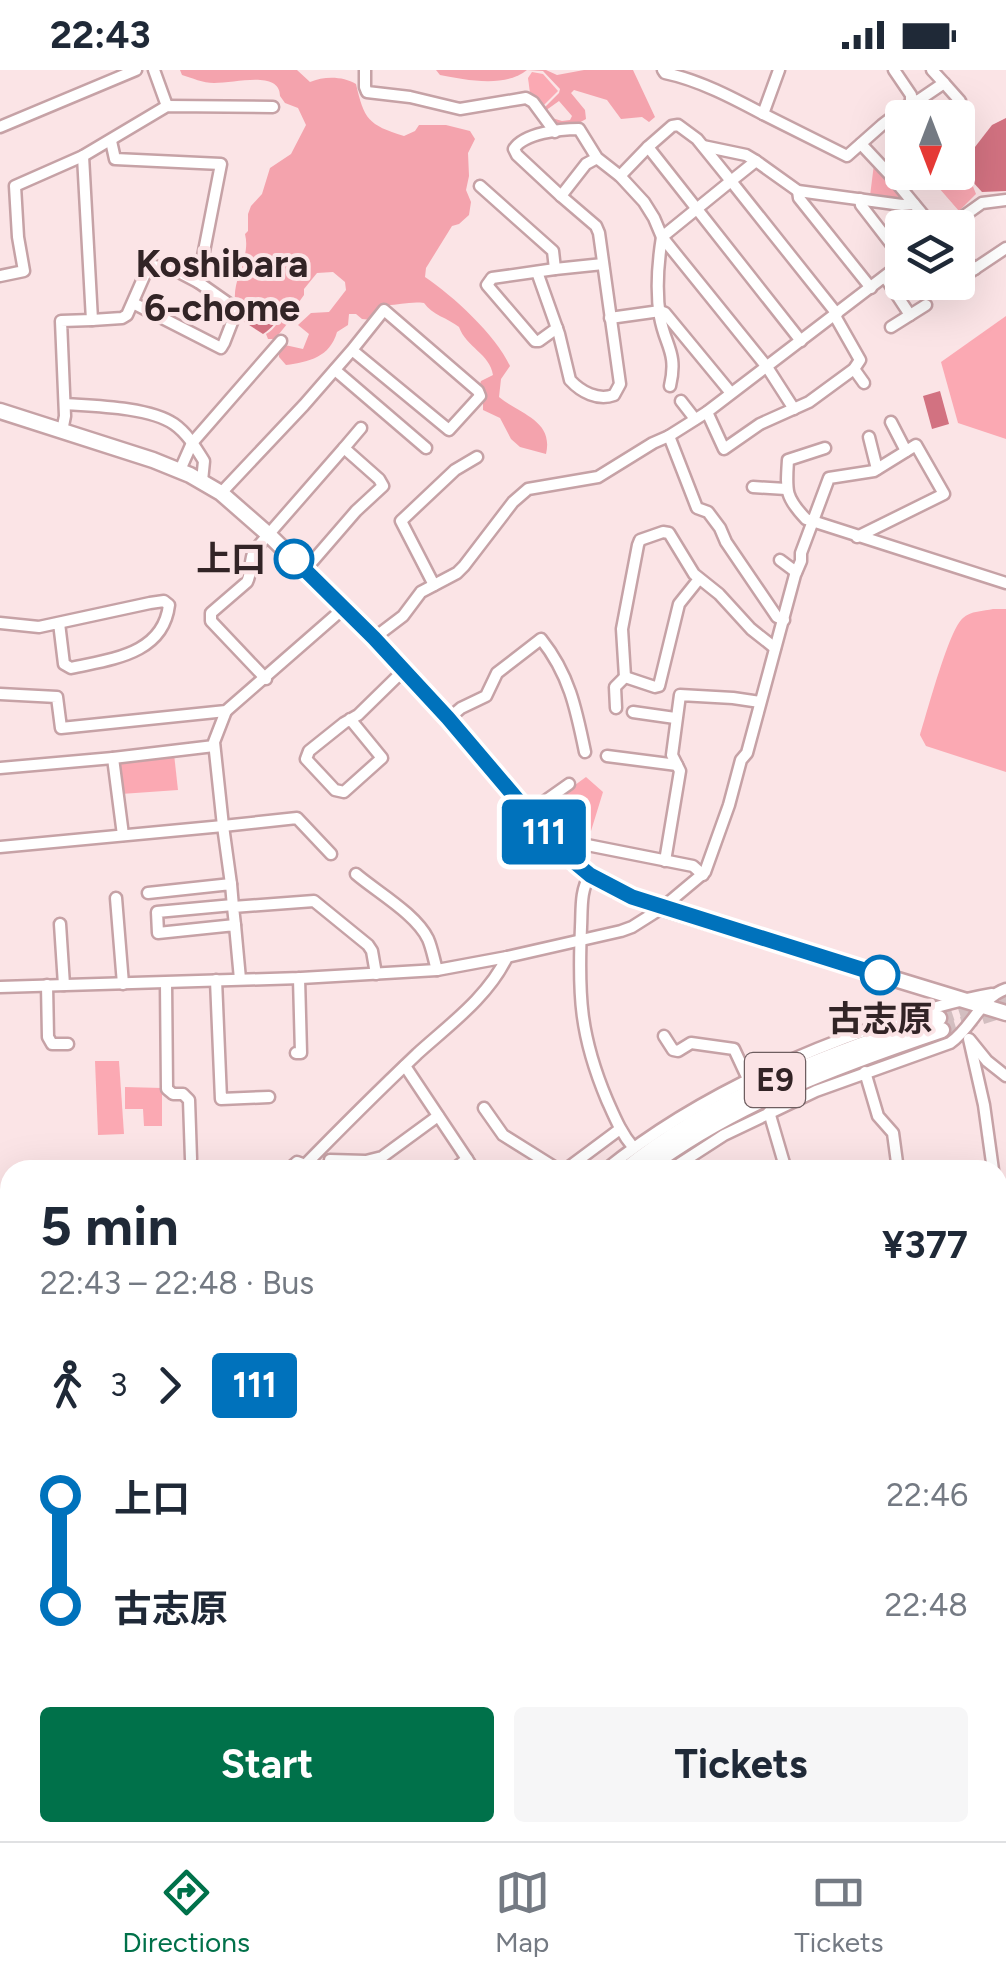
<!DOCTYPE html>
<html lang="en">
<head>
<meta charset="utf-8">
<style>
	:root { --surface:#fff; --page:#f6f6f7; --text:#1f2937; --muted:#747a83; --line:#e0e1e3; --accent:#00714a }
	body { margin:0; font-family:Figtree,"Noto Sans JP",sans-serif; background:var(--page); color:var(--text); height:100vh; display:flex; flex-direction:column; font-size:38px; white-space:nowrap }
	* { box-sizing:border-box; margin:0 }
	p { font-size:32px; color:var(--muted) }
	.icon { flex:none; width:55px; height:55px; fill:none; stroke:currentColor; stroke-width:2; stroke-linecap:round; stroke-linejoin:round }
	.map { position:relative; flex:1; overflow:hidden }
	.side { position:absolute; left:0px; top:1090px; width:1008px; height:682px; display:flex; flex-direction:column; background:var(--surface); border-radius:30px 30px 0 0; box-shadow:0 10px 40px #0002 }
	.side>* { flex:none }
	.badge { padding:0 20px; border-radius:8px; font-size:35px; line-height:65px }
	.needle { width:65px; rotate:180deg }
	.fabs { position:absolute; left:885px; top:30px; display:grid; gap:20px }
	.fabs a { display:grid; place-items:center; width:90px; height:90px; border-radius:10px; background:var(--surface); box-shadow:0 10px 40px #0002; font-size:50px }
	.map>.badge { position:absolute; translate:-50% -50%; box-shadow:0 0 0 5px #fff }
	.legs { display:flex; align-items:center; gap:15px; height:110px; padding:0 40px; font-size:32px }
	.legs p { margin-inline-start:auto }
	.headline { display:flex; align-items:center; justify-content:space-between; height:170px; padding:0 40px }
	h1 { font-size:55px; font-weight:700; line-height:75px }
	.button { display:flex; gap:20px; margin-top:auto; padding:20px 40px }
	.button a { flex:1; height:115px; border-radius:10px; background:var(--accent); color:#fff; font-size:40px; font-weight:700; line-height:115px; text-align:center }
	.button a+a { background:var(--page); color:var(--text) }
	ul { padding:0 40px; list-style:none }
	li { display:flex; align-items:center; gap:35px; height:110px; font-size:38px }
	li i { display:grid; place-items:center; width:15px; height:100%; margin:0 12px; background:currentColor }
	li i::after { content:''; width:25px; height:25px; margin:-12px; border:8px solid; border-radius:50%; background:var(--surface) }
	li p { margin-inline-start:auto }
	li:first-child i { background:linear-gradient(#0000 50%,currentColor 0) }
	li:last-child i { background:linear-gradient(currentColor 50%,#0000 0) }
	.status { display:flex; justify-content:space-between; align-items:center; height:70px; padding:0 50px; background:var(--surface); direction:ltr }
	.status svg { height:28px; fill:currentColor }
	.tab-bar { display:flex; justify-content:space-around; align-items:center; height:140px; border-top:2px solid var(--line); background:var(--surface); font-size:28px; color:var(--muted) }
	.tab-bar a { display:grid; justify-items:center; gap:5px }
	.tab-bar .active { color:var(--accent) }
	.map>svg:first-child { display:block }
</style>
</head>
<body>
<div class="status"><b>22:43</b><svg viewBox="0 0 49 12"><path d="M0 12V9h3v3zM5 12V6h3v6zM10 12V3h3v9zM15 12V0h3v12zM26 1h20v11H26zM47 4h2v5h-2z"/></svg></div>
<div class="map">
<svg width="1006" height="1771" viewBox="0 0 1006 1771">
	<rect width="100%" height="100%" fill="#fbe4e6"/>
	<g fill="#fba9b3">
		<polygon points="532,2 543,4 558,21 542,37 530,23 528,8"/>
		<polygon points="874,94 905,128 903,131 870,126"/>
		<polygon points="958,95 972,114 976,124 959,141 932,110 938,103 958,102"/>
		<polygon points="1006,246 1006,369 958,353 941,292"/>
		<path d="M993,539h13v163l-80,-26 -6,-11c7,-22 29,-106 43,-117 7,-7 21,-7 30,-9z"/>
		<polygon points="174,684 178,720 121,724 118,694 120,691"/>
		<polygon points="586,707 603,722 591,761 572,754 578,747 571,740 561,750 546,736"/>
		<polygon points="95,991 119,991 124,1064 98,1065"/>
		<polygon points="125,1017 162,1018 162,1056 144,1056 143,1039 125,1039"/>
		<polygon points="10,1456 10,1552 8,1553 0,1544 0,1460"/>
		<polygon points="1006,1665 1006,1745 998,1748 998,1666"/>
	</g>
	<g fill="#f4a3ad">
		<path d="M180,0h117l13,12c14,-6 33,-6 46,2 8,35 12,41 48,52l11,-5 4,-6h27l24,6 5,8 -7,14 1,23 -3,14 5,12 -2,13 -10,9 -7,2 -26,42 -1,9c28,19 70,57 85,89l-9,13 -2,18c20,17 55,23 47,57l-26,-7 -9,-8 -11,-21 -17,-8v-14l-4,-9 2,-6 12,-6c-3,-21 -27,-28 -34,-48 -11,-9 -27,-12 -35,-24 -15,-2 -27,3 -41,2l-11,15 -10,-1 -6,-5h-7l-1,11 -11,7c-7,25 -28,30 -51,33l-7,-8v-6l6,-6 18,4 6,-15 -11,-9 13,-12 18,-1 17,-22 -1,-8 -12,-10 -16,1 -13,16v6l-5,7v7l-24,30h-7l-2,-5c9,-5 15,-15 18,-25l-3,-5 -34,10 -5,-10 -7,-4c-2,-23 16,-43 10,-66l3,-3v-17l3,-8 11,-12 8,-26 21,-14 15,-29 -8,-17 -13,-5 -5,-7c0,-26 -44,-13 -66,-13 -11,0 -22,-5 -32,-8z"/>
		<path d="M436,0h91c-21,18 -62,10 -87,5z"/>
		<polygon points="527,0 546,0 557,5 584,0 633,0 655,47 649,52 642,47 621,49 607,30 574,20 571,23 585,40 586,49 577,54 556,55 552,48 562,51 570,50 572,46 559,31 545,41 544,38 559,23 560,19 543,1"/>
		<polygon points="998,1398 1006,1400 1006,1567 998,1571"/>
		<polygon points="1006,1586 1006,1674 998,1679 998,1591"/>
		<polygon points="998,1738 1006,1738 1006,1771 875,1771 872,1763 998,1762"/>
		<polygon points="275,1763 373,1763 379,1771 280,1771"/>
		<polygon points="400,1763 400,1762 529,1763 521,1771 386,1771"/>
	</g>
	<g fill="#d27281">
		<polygon points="1006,48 1006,121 982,122 961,99 961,95 992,55"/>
		<path d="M280,236l2,4c-4,11 -10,18 -19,24l-20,-13 3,-5z"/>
		<polygon points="940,321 949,354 932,359 923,326"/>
	</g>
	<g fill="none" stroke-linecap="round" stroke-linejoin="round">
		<g stroke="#d3bec0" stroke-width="14" stroke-dasharray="14 7" stroke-linecap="butt">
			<polyline points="939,948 1006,926"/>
			<polyline points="942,960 1005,940"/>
		</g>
		<g stroke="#c6a2a6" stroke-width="15">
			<g id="minor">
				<polyline points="154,0 167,36"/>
				<polyline points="365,0 365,17 367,22 410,27 460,39 526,28 533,32 555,62"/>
				<path d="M663,0l2,3c34,7 68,25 98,41l16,-44"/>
				<polyline points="944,13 960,31"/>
				<polyline points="912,31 919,30 944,13 932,0"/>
				<polyline points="763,44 847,86 882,55 911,33 911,25 894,0"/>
				<polyline points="0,57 136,0"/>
				<polyline points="111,71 115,89 221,94 198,212 235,238 236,242 224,273 221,278 133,233"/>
				<polyline points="861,74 891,106 934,158"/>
				<polyline points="703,76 746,85 756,91 731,111 837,244"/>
				<path d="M648,77l24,-21 6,-1 19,14 34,42 -69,56c-4,25 -6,55 -2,80 5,29 18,35 10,69"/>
				<path d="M597,88l-11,6 -25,32 -44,-41 -3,-6c10,-16 46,-20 65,-20l18,29 23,18 24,26 10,16 8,19 105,130 27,42"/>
				<polyline points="756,91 798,121 902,135 914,134"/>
				<polyline points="620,106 648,77 801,271"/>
				<polyline points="480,116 553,181 555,199 603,194"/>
				<polyline points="798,121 799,128 871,218"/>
				<polyline points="860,129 861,135 902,188"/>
				<polyline points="947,158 982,133 1006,130"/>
				<polyline points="958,182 975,199"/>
				<polyline points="555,199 492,208 487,215 535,271 539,271 557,258"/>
				<path d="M537,202l22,62 11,46c11,12 28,21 44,15l6,-11 -21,-151 -3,-7 -35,-30"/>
				<polyline points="0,206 24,201 18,167 15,116 83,86 167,36 273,37"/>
				<polyline points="885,207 910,245"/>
				<polyline points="958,210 1006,178"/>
				<polyline points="943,220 954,212"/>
				<polyline points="610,248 660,241 665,243 731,323"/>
				<polyline points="92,250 122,248 127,245 149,195 177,201 198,212"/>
				<polyline points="891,257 926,235"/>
				<polyline points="854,299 864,313"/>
				<polyline points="335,300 426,378"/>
				<polyline points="681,331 695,349"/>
				<path d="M65,334c29,2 84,3 109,20 13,9 22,24 30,37l-2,20"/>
				<polyline points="707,342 724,379 760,354 809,332 854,299 860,290 835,246"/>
				<polyline points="891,352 906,381"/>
				<polyline points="62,361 65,346 61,251 92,250 83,86"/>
				<polyline points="669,366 697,438 708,442 720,458 726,472 777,547 784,550"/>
				<polyline points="869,367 877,399"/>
				<path d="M825,378l-37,12c-2,31 -3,37 18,59l200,64"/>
				<polyline points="180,400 192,373 281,271"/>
				<polyline points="753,417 786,419"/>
				<polyline points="221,423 304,335 352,280 449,360 480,326 478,321 384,240 352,280"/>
				<polyline points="780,490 796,502"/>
				<polyline points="305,500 356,441 383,416 379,409 344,378 361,358"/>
				<polyline points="434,515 401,451 455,400 477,387"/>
				<path d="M0,553l39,4 111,-24 14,-2 5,4c-6,50 -59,54 -98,63l-7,-4 -5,-41"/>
				<polyline points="374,568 403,546 421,522 457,503 464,496 513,432 528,419 598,407 653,373 669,366 707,342 902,193"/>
				<polyline points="625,607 622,559 638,475 640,470 663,462 669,463 694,504 719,524 751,559 775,578"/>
				<polyline points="625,607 655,617 659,616 679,534 699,509"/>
				<path d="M266,609l-55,-58v-8l36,-31c5,-10 2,-21 7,-31l90,-103"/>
				<polyline points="0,624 57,627 61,658 226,641 344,538"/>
				<polyline points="616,638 615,617 625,607"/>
				<polyline points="226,641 214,672 223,756 297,748 331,784"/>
				<polyline points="633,642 675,648"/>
				<polyline points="350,649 382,688 344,722 335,720 306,689 309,681 344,653 358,645 404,600"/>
				<path d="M448,649l13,-11 25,-12 11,-23 44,-34c28,35 35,69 44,113"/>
				<polyline points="607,686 677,695"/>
				<polyline points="0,698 113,688"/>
				<polyline points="528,743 569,714"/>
				<polyline points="123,765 113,688 214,676"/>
				<polyline points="0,777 223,756 231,814"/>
				<polyline points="560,780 570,774 577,773 693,796 703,805"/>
				<polyline points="665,791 680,701 672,685 680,625 733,628 760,632"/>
				<path d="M356,804c21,18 60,40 72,65 4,9 6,21 9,31"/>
				<path d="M590,805c-10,16 -8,34 -9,52 -3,69 -1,109 26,173 8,18 14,33 26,47"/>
				<polyline points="148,823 231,814 233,837"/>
				<polyline points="116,828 123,914"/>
				<polyline points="233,835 157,842 158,863 235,855 240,909"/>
				<polyline points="60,854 64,915"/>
				<polyline points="235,855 233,837 314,831 368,875 372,881 376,904"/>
				<polyline points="216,910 221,1029 269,1027"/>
				<polyline points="166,913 167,1019 173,1024 183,1024 189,1030 191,1089"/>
				<polyline points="47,915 48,967 52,974 68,974"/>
				<polyline points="0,917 301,908 437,900 507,887 621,861 632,857 662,838 705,802 729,735 741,690 747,683 795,505 801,491 801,483 829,408 874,401 916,375 944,424 857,467"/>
				<polyline points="664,966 673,980 678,981 691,973 734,979 748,1009"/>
				<polyline points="969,969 984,1035 993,1100"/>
				<polyline points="970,970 987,991 1006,1006"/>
				<polyline points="296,983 301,983 299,908"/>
				<polyline points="405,996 467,1089"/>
				<polyline points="865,1002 878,1046 893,1063 898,1100"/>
				<polyline points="484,1038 503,1065 559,1100"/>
				<polyline points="769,1042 786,1100"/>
				<polyline points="330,1090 366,1091 382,1087 438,1046"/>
				<polyline points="288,1100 297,1092 305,1095"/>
				<path d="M300,1100c38,-39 77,-78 117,-116 32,-29 71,-57 90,-97"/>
				<polyline points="453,1100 467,1089 474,1100"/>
				<polyline points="565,1100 620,1059"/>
				<path d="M605,1100c80,-65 173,-109 270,-143 39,-13 76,-26 117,-33"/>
				<path d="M670,1100l54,-35 92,-44 134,-48c22,-15 31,-46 56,-54"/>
				<polyline points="998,1139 1006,1195"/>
				<polyline points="0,1227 0,1292"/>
				<polyline points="0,1324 10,1323"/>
				<polyline points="0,1578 10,1573"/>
				<polyline points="0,1635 10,1631"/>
				<polyline points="0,1680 10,1715"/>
				<polyline points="28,1762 32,1771"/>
				<polyline points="94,1762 98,1771"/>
				<polyline points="221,1762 226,1771"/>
				<polyline points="52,1771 58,1762"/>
			</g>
		</g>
		<g stroke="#c6a2a6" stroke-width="19">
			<g id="highway">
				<polyline points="0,341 153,390 190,405 221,423 269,465 374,568 448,649 572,792 616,820 662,838 1006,943"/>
				<path d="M625,1100c92,-74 202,-115 314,-152"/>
				<path d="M645,1100c89,-67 193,-105 297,-140"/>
				<polyline points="0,1589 10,1584"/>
				<polyline points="0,1601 10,1596"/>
				<polyline points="0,1615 10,1610"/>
				<polyline points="0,1627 10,1623"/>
			</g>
		</g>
		<use href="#minor" stroke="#fff" stroke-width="10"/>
		<use href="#highway" stroke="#fff" stroke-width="14"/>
	</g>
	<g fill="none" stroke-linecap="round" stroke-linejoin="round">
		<g stroke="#fff" stroke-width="22">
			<polyline id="line-1" points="294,489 374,568 448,648 560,780 590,805 632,827 880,905"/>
		</g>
		<use href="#line-1" stroke="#0072bc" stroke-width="15"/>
	</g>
	<g fill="#fff" stroke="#0072bc" stroke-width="5">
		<circle cx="294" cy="489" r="18"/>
		<circle cx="880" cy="905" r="18"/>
	</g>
	<g text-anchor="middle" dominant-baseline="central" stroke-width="8" stroke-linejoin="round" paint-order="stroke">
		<rect fill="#fbe4e6" stroke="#6e5e60" stroke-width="2.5" x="745" y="983" width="60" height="54" rx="8"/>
		<g font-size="32" font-weight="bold" fill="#322426">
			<text x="775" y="1010">E9</text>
		</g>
		<g font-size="35" font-weight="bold" fill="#322426" stroke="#fbe4e6" text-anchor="end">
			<text x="266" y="489">上口</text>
			<text x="880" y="949" text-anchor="middle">古志原</text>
		</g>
		<g font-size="38" font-weight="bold" fill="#322426" stroke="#fbe4e6">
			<text x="222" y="194">Koshibara<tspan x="222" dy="44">6-chome</tspan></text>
		</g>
	</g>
</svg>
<div class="fabs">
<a><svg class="needle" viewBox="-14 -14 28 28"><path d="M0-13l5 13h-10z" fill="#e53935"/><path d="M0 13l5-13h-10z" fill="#747a83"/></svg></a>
<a><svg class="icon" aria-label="layers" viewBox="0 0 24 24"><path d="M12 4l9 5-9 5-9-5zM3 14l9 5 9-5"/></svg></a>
</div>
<b class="badge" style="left:544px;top:762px;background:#0072bc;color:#fff">111</b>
<section class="side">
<div class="headline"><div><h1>5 min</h1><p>22:43 – 22:48 · Bus</p></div><b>¥377</b></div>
<div class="legs"><svg class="icon" aria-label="walk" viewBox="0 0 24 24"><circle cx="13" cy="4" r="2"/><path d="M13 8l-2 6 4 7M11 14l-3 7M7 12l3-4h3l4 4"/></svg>3<svg class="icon" aria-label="forward" viewBox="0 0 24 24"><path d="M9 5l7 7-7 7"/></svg><b class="badge" style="background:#0072bc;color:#fff">111</b></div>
<ul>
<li><i style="color:#0072bc"></i><b>上口</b><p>22:46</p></li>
<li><i style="color:#0072bc"></i><b>古志原</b><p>22:48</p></li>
</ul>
<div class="button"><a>Start</a><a>Tickets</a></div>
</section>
</div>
<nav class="tab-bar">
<a class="active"><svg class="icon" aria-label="directions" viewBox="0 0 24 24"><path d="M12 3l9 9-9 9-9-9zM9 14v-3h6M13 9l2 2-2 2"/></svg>Directions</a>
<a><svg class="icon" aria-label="map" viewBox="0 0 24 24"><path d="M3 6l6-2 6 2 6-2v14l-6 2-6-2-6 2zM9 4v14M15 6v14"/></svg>Map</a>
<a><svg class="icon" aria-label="tickets" viewBox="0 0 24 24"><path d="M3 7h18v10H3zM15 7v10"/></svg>Tickets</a>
</nav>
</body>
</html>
